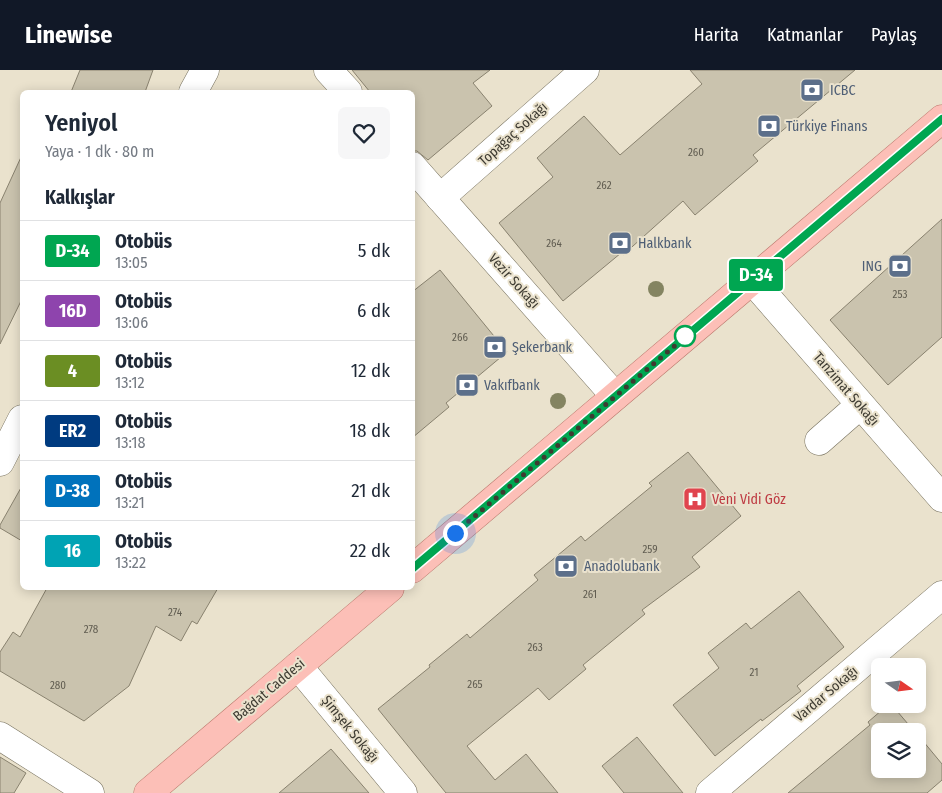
<!DOCTYPE html>
<html lang="tr">
<head>
<meta charset="utf-8">
<style>
	:root { --surface:#fff; --page:#f6f6f7; --text:#1f2937; --muted:#747a83; --line:#e0e1e3; --accent:#111827 }
	body { margin:0; font-family:"Fira Sans Condensed",sans-serif; background:var(--page); color:var(--text); height:100vh; display:flex; flex-direction:column; font-size:19px; white-space:nowrap }
	* { box-sizing:border-box; margin:0 }
	p { font-size:16px; color:var(--muted) }
	.icon { flex:none; width:28px; height:28px; fill:none; stroke:currentColor; stroke-width:2; stroke-linecap:round; stroke-linejoin:round }
	.map { position:relative; flex:1; overflow:hidden }
	.panel { position:absolute; left:20px; top:20px; width:395px; height:500px; display:flex; flex-direction:column; background:var(--surface); border-radius:8px; box-shadow:0 2px 12px #0003 }
	.panel>* { flex:none }
	.badge { padding:0 10px; border-radius:4px; font-size:18px; line-height:32px }
	.needle { width:32px; rotate:104deg }
	.buttons { position:absolute; left:871px; top:588px; display:grid; gap:10px }
	.buttons a { display:grid; place-items:center; width:55px; height:55px; border-radius:8px; background:var(--surface); box-shadow:0 2px 12px #0003; font-size:25px }
	.you { position:absolute; width:25px; height:25px; margin:-12px; border:4px solid #fff; border-radius:50%; background:#1a73e8; box-shadow:0 0 0 8px #1a73e833 }
	.map>.badge { position:absolute; translate:-50% -50%; box-shadow:0 0 0 2px #fff }
	h2 { padding:0 25px; font-size:19px; line-height:45px }
	.round { display:grid; place-items:center; flex:none; width:52px; height:52px; border-radius:8px; background:var(--page) }
	.head { display:flex; align-items:center; justify-content:space-between; height:85px; padding:0 25px }
	h1 { font-size:24px; font-weight:600; line-height:38px }
	ul { padding:0; list-style:none }
	li { display:flex; align-items:center; gap:15px; height:60px; padding:0 25px; border-top:1px solid var(--line) }
	li div { flex:1 }
	li b { display:block; font-size:19px }
	li em { font-style:normal }
	li .badge { min-width:55px; font-weight:700; text-align:center }
	header { display:flex; align-items:center; gap:30px; box-sizing:border-box; height:70px; padding:0 25px; background:var(--accent); color:#fff }
	header strong { font-size:24px }
	nav { display:flex; gap:28px; margin-inline-start:auto; font-size:18px }
	.map>svg:first-child { display:block }
</style>
</head>
<body>
<header>
<strong>Linewise</strong>
<nav><a>Harita</a><a>Katmanlar</a><a>Paylaş</a></nav>
</header>
<div class="map">
<svg width="942" height="723" viewBox="0 0 942 723">
	<rect width="100%" height="100%" fill="#eae2cd"/>
	<g fill="#cac3ae" stroke="#89826f">
		<polygon points="80,0 153,0 145,22 71,22"/>
		<polygon points="352,0 490,0 473,13 492,36 428,90 417,81 412,81 412,22 370,22"/>
		<polygon points="690,0 855,0 753,85 758,91 695,145 683,131 623,185 621,183 563,231 499,153 553,107 537,88 584,46 620,85 702,14"/>
		<polygon points="22,85 22,229 0,274 0,133"/>
		<polygon points="942,149 942,267 888,315 830,250"/>
		<polygon points="440,200 507,282 446,333 449,337 412,368 412,222"/>
		<polygon points="688,382 741,446 692,487 700,497 642,540 645,544 583,595 586,599 549,630 538,618 467,676 495,710 526,684 558,723 446,723 378,639 430,597 429,595 467,564 470,568 538,510 534,505 581,466 585,471 652,416 649,413"/>
		<polygon points="22,416 22,471 0,458 0,455"/>
		<polygon points="47,518 218,518 197,554 192,551 181,571 156,556 129,616 84,651 0,601 0,582 13,562 20,567"/>
		<polygon points="799,521 844,577 797,616 801,621 762,651 761,649 715,686 673,635 719,598 708,583 746,553 751,559"/>
		<polygon points="889,634 891,634 914,661 880,661 880,699 918,699 918,665 942,694 942,710 927,723 788,723 870,655 868,652"/>
		<polygon points="637,667 683,723 624,723 602,696"/>
		<polygon points="331,679 369,723 279,723"/>
		<polygon points="0,687 26,703 14,723 0,723"/>
	</g>
	<g fill="none" stroke-linecap="round" stroke-linejoin="round">
		<g stroke="#77715e" stroke-width="29">
			<g id="minor">
				<polyline points="328,0 348,22"/>
				<polyline points="193,22 205,0"/>
				<polyline points="412,96 615,326"/>
				<polyline points="440,128 585,0"/>
				<polyline points="751,209 942,428"/>
				<polyline points="819,371 860,335"/>
				<polyline points="0,392 22,349"/>
				<polyline points="298,596 403,723"/>
				<polyline points="0,666 90,723"/>
				<polyline points="710,723 942,525"/>
			</g>
		</g>
		<g stroke="#b87569" stroke-width="29">
			<g id="major">
				<polyline points="412,499 942,49"/>
				<polyline points="148,723 390,518"/>
			</g>
		</g>
		<use href="#minor" stroke="#fff" stroke-width="28"/>
		<use href="#major" stroke="#fcbfb7" stroke-width="28"/>
	</g>
	<g fill="#848461">
		<circle cx="656" cy="219" r="8"/>
		<circle cx="558" cy="331" r="8"/>
	</g>
	<g fill="none" stroke-linecap="round" stroke-linejoin="round">
		<g stroke="#fff" stroke-width="11">
			<polyline id="line" points="412,499 942,49"/>
		</g>
		<use href="#line" stroke="#00a651" stroke-width="8"/>
		<polyline stroke="#3e3b32" stroke-width="5" stroke-dasharray="0 9" points="455,463 691,262 685,266"/>
	</g>
	<defs>
		<g id="bank-square" transform="scale(1.25)"><rect x="-9" y="-9" width="18" height="18" rx="4" fill="#5c6f8a" stroke="#eae2cd"/><path d="M-6-4H6V4H-6ZM0-2.3a2.3 2.3 0 1 0 0 4.6a2.3 2.3 0 1 0 0-4.6Z" fill="#fff"/></g>
		<g id="hospital-square" transform="scale(1.25)"><rect x="-9" y="-9" width="18" height="18" rx="4" fill="#e0444e" stroke="#eae2cd"/><path d="M-5-5h3v3.5h4V-5h3V5h-3V1.5h-4V5h-3Z" fill="#fff"/></g>
	</defs>
	<g fill-rule="evenodd">
		<use href="#bank-square" x="812" y="20"/>
		<use href="#bank-square" x="769" y="56"/>
		<use href="#bank-square" x="620" y="173"/>
		<use href="#bank-square" x="900" y="196"/>
		<use href="#bank-square" x="495" y="277"/>
		<use href="#bank-square" x="467" y="315"/>
		<use href="#hospital-square" x="695" y="429"/>
		<use href="#bank-square" x="566" y="496"/>
	</g>
	<circle fill="#fff" stroke="#00a651" stroke-width="2.5" cx="685" cy="266" r="10"/>
	<g text-anchor="middle" dominant-baseline="central" stroke-width="4" stroke-linejoin="round" paint-order="stroke">
		<g font-size="11" fill="#615d51">
			<text x="696" y="82">260</text>
			<text x="604" y="115">262</text>
			<text x="554" y="173">264</text>
			<text x="900" y="224">253</text>
			<text x="460" y="267">266</text>
			<text x="650" y="479">259</text>
			<text x="590" y="524">261</text>
			<text x="175" y="542">274</text>
			<text x="91" y="559">278</text>
			<text x="535" y="577">263</text>
			<text x="754" y="602">21</text>
			<text x="475" y="614">265</text>
			<text x="58" y="615">280</text>
		</g>
		<g font-size="14" fill="#4e5e75" stroke="#eae2cd" text-anchor="start">
			<text x="830" y="20">ICBC</text>
			<text x="786" y="56">Türkiye Finans</text>
			<text x="638" y="173">Halkbank</text>
			<text x="882" y="196" text-anchor="end">ING</text>
			<text x="512" y="277">Şekerbank</text>
			<text x="484" y="315">Vakıfbank</text>
			<text x="584" y="496">Anadolubank</text>
		</g>
		<g font-size="14" fill="#3e3b32" stroke="#eae2cd">
			<text transform="translate(513 64) rotate(-42)">Topağaç Sokağı</text>
			<text transform="translate(514 211) rotate(48)">Vezir Sokağı</text>
			<text transform="translate(846 319) rotate(49)">Tanzimat Sokağı</text>
			<text transform="translate(269 620) rotate(-40)">Bağdat Caddesi</text>
			<text transform="translate(826 624) rotate(-40)">Vardar Sokağı</text>
			<text transform="translate(350 659) rotate(51)">Şimşek Sokağı</text>
		</g>
		<g font-size="14" fill="#be3a42" stroke="#eae2cd" text-anchor="start">
			<text x="712" y="429">Veni Vidi Göz</text>
		</g>
	</g>
</svg>
<div class="buttons">
<a><svg class="needle" viewBox="-14 -14 28 28"><path d="M0-13l5 13h-10z" fill="#e53935"/><path d="M0 13l5-13h-10z" fill="#747a83"/></svg></a>
<a><svg class="icon" aria-label="layers" viewBox="0 0 24 24"><path d="M12 4l9 5-9 5-9-5zM3 14l9 5 9-5"/></svg></a>
</div>
<div class="you" style="left:455px;top:463px"></div>
<b class="badge" style="left:756px;top:205px;background:#00a651;color:#fff">D-34</b>
<section class="panel">
<div class="head"><div><h1>Yeniyol</h1><p>Yaya · 1 dk · 80 m</p></div><a class="round"><svg class="icon" aria-label="heart" viewBox="0 0 24 24"><path d="M12 20l-8-8c-3-5 5-10 8-4 3-6 11-1 8 4z"/></svg></a></div>
<h2>Kalkışlar</h2>
<ul>
<li><span class="badge" style="background:#00a651;color:#fff">D-34</span><div><b>Otobüs</b><p>13:05</p></div><em>5 dk</em></li>
<li><span class="badge" style="background:#8e44ad;color:#fff">16D</span><div><b>Otobüs</b><p>13:06</p></div><em>6 dk</em></li>
<li><span class="badge" style="background:#6b8e23;color:#fff">4</span><div><b>Otobüs</b><p>13:12</p></div><em>12 dk</em></li>
<li><span class="badge" style="background:#003b80;color:#fff">ER2</span><div><b>Otobüs</b><p>13:18</p></div><em>18 dk</em></li>
<li><span class="badge" style="background:#0072bc;color:#fff">D-38</span><div><b>Otobüs</b><p>13:21</p></div><em>21 dk</em></li>
<li><span class="badge" style="background:#00a3b4;color:#fff">16</span><div><b>Otobüs</b><p>13:22</p></div><em>22 dk</em></li>
</ul>
</section>
</div>
</body>
</html>
